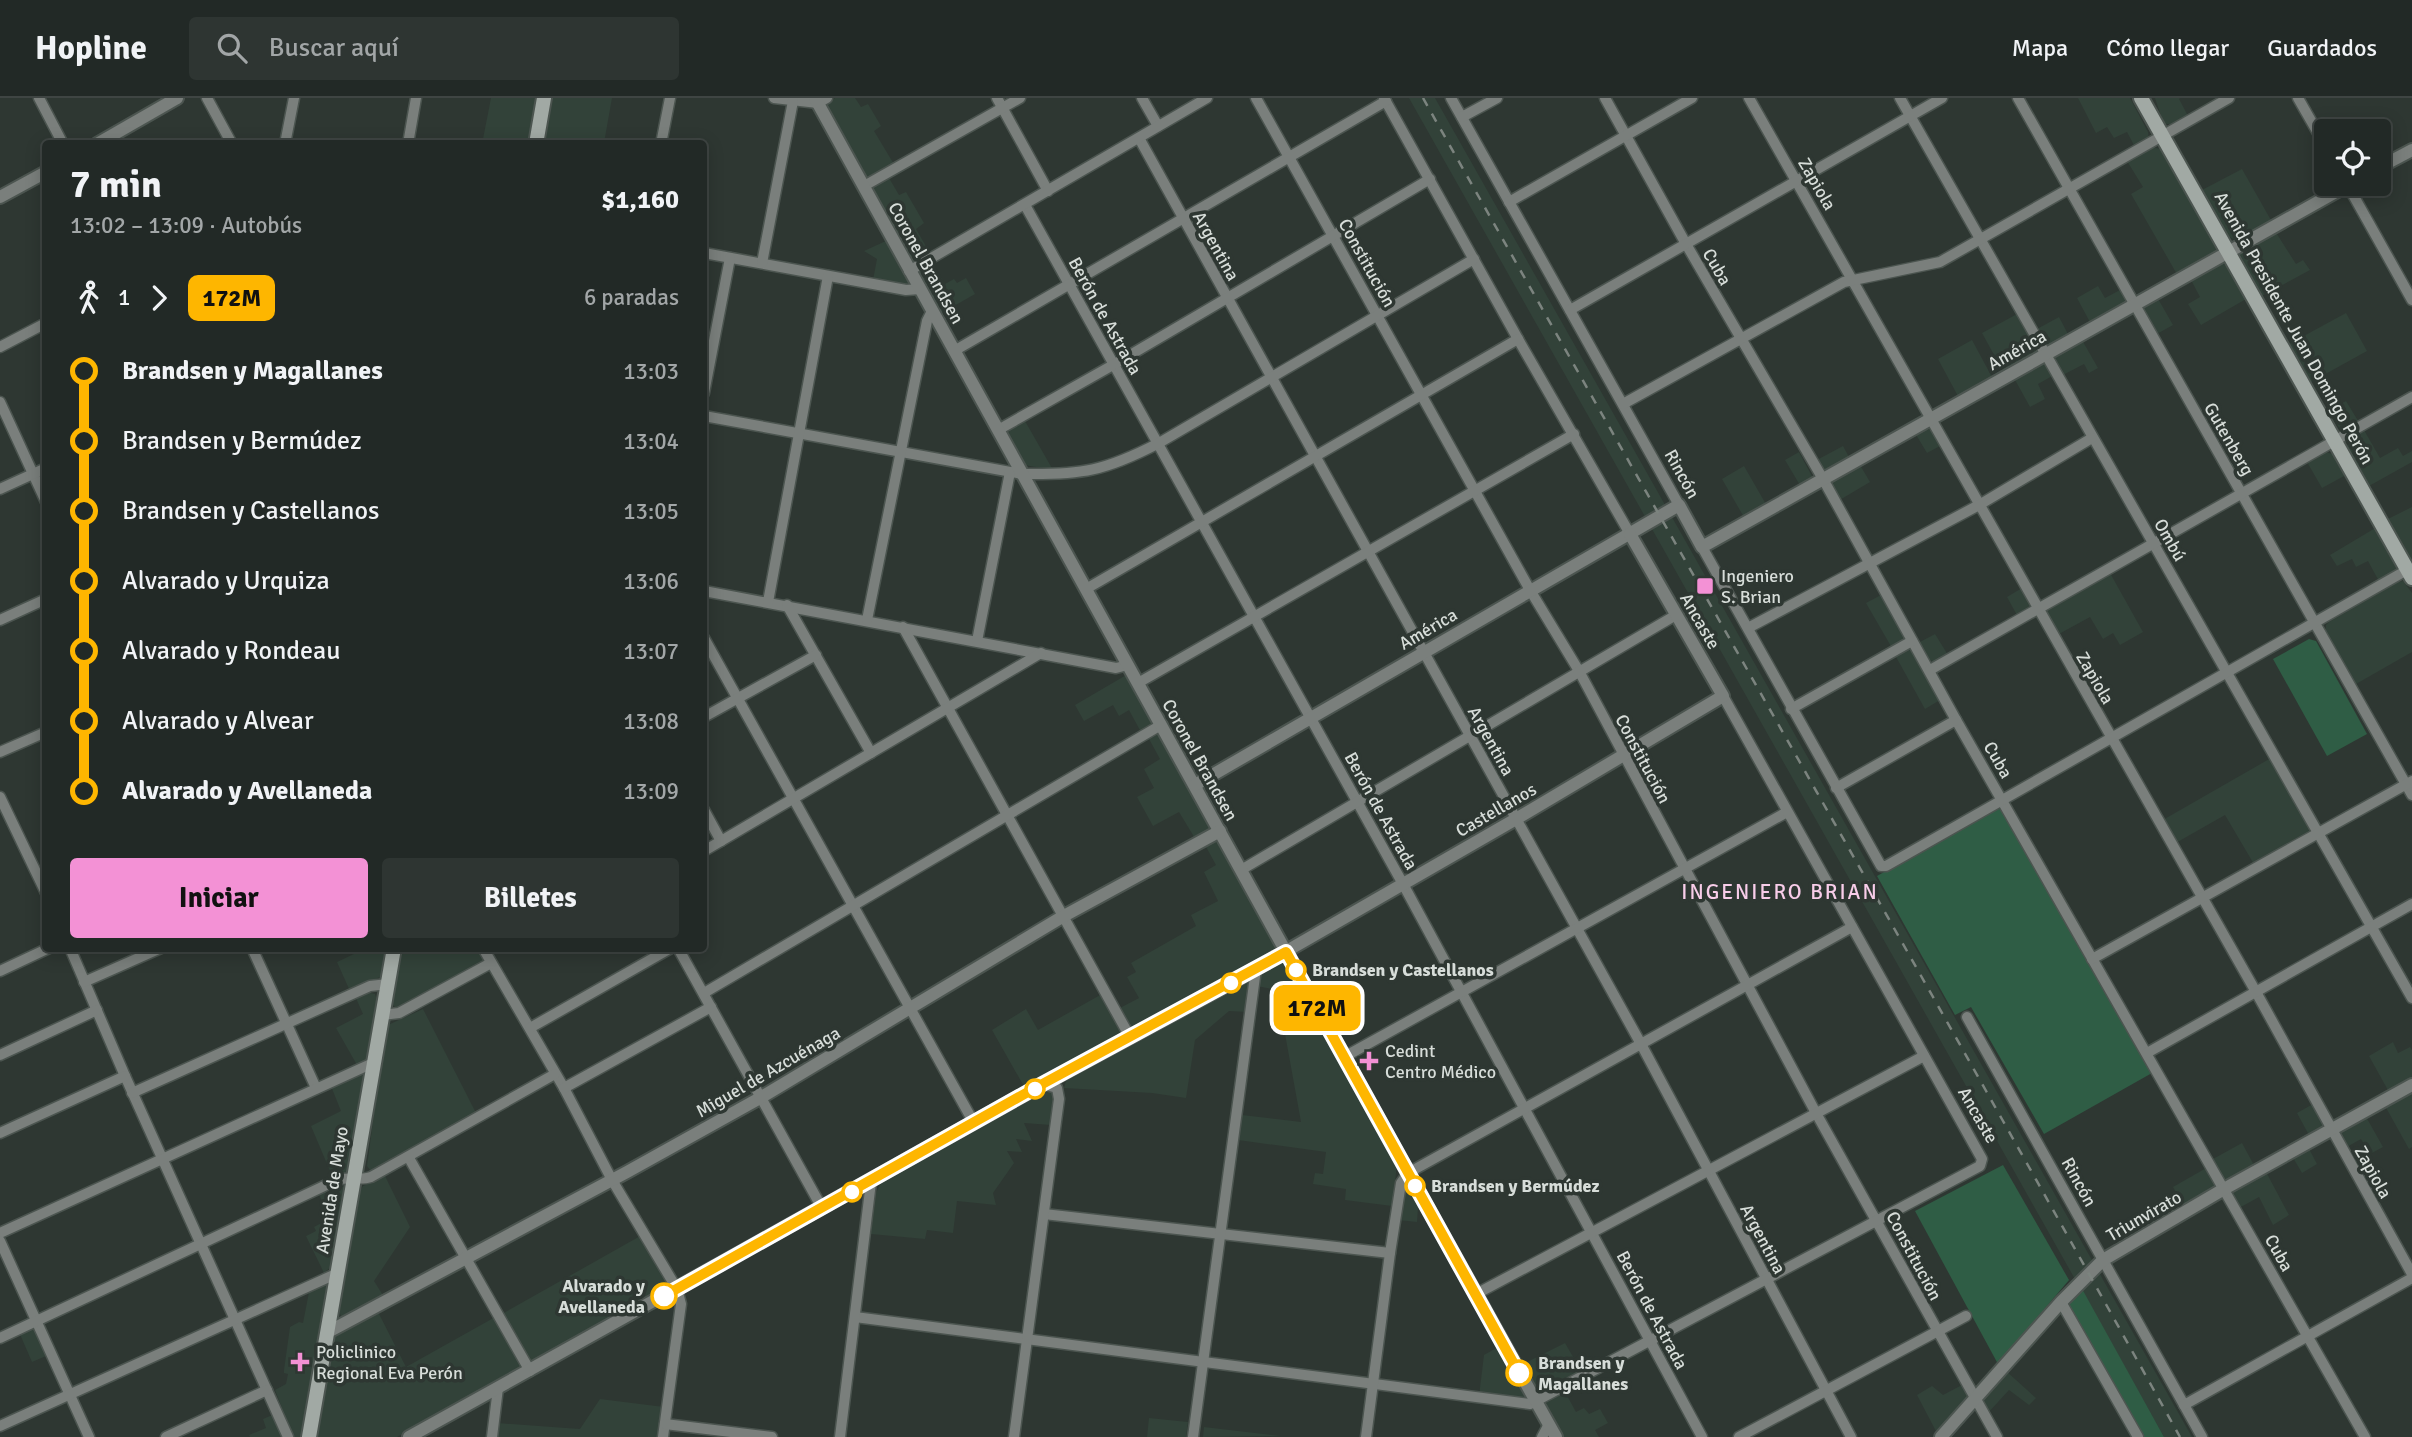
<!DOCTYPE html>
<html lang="es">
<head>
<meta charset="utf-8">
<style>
	:root { --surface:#222926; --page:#2e3532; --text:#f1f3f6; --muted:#a2a6a7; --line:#3f4543; --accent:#f391d5 }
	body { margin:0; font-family:Signika,sans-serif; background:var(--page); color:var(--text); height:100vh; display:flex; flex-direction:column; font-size:26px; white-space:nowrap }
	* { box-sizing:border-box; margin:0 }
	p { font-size:23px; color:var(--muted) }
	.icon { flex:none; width:38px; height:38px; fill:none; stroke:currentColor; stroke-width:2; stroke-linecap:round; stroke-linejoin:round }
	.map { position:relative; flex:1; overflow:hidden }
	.sheet { position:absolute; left:42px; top:42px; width:665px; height:812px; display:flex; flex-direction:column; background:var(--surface); border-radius:7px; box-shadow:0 4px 18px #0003,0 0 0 2px var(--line) }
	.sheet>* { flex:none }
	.badge { padding:0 14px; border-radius:10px; font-size:24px; line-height:46px }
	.buttons { position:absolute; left:2314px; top:21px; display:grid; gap:14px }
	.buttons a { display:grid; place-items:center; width:77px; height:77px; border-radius:7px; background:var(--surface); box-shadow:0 4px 18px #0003,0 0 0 2px var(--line); font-size:35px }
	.map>.badge { position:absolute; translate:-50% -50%; box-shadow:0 0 0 4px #fff }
	.legs { display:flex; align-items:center; gap:10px; height:77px; padding:0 28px; font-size:23px }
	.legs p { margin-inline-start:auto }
	.summary { display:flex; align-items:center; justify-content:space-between; height:119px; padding:0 28px }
	h1 { font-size:38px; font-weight:800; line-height:52px }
	.button { display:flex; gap:14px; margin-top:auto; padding:14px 28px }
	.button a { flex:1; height:80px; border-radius:7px; background:var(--accent); color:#111; font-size:28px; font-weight:800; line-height:80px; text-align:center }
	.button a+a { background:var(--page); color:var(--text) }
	ul { padding:0 28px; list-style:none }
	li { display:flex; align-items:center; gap:24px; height:70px; font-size:26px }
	li i { display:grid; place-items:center; width:10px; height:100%; margin:0 9px; background:currentColor }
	li i::after { content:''; width:18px; height:18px; margin:-9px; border:5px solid; border-radius:50%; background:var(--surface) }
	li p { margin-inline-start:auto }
	li:first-child i { background:linear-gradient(#0000 50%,currentColor 0) }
	li:last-child i { background:linear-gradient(currentColor 50%,#0000 0) }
	header { display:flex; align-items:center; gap:42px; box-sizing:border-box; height:98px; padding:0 35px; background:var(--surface); border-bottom:2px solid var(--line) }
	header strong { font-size:33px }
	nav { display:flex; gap:38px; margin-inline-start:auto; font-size:24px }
	.search { width:490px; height:63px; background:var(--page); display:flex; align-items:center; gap:18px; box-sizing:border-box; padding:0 24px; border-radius:7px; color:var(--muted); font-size:26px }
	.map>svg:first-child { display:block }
</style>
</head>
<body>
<header>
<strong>Hopline</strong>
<div class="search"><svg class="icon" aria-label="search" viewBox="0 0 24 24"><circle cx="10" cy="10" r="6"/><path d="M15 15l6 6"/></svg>Buscar aquí</div>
<nav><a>Mapa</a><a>Cómo llegar</a><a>Guardados</a></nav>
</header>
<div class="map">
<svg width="2412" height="1339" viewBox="0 0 2412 1339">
	<rect width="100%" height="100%" fill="#2e3732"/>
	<g fill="#324239">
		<polygon points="491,0 537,0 530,45 482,46"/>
		<polygon points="553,0 612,0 604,45 545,45"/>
		<polygon points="835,0 855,0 861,9 868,6 881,28 874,33 895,68 872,81 866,81 826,8"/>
		<polygon points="1409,0 1435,0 2192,1339 2164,1339"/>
		<polygon points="2078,0 2130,0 2148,34 2149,41 2135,49 2127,34 2114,40 2107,29 2096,35"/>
		<polygon points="2155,0 2180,0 2179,1 2188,18 2174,26 2167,26 2163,24"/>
		<polygon points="2151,49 2161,51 2217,150 2214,157 2178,178 2131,96 2143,89 2127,63"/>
		<polygon points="2242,71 2272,124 2237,143 2228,138 2202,92"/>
		<polygon points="889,80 899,97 906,94 924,125 916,131 931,157 915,165 909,163 872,93 874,88"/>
		<polygon points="2275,133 2296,166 2303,162 2310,172 2262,198 2240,159 2240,155"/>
		<polygon points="888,142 910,183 907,188 873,182 877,161 864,153"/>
		<polygon points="932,165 945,186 954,181 957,185 966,180 975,196 940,216 918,174"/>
		<polygon points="2220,165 2226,167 2246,201 2201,227 2188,206 2200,199 2190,180"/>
		<polygon points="2098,188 2105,200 2120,192 2126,202 2124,207 2091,226 2077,200"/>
		<polygon points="2157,199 2173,227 2155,237 2143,215 2143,209"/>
		<polygon points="2019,215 2040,253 2004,275 1982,235"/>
		<polygon points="2346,215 2367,253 2311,284 2289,246"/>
		<polygon points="2059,219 2069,238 2050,247 2046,245 2037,231"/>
		<polygon points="1972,242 1993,281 1959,300 1938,261"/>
		<polygon points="2082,242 2098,270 2089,275 2084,266 2063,277 2056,265 2056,258"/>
		<polygon points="2041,265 2048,267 2054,277 2038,286 2045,301 2030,309 2014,280"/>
		<polygon points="2346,303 2360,326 2342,334 2328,313"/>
		<polygon points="1025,323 1053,372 1024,367 1007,337 1008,331"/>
		<polygon points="1924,330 1931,332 1940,348 1927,355 1915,335"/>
		<polygon points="2364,332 2380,360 2398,350 2403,358 2412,353 2412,364 2369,388 2347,350 2350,340"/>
		<polygon points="1843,348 1850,361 1824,374 1815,363"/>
		<polygon points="1799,354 1813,380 1801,389 1785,362"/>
		<polygon points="2326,354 2335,357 2346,377 2322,390 2307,364"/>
		<polygon points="1860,367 1870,384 1838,403 1830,386 1831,383"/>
		<polygon points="1744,368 1767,408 1745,421 1722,381"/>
		<polygon points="2412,409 2412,464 2388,421"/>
		<polygon points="2377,429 2399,471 2380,485 2368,463 2356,469 2352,461 2337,468 2330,457"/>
		<polygon points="2110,475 2143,534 2120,547 2113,535 2103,541 2090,519 2057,537 2047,518 2048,510"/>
		<polygon points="2403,483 2412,495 2412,554 2356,586 2326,533 2326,527 2329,524 2398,484"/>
		<polygon points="2022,490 2030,507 2028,513 2018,519 2007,499"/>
		<polygon points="1881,497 1904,538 1900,546 1892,550 1866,505"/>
		<polygon points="1935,536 1948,557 1934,564 1928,561 1918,545"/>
		<polygon points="1907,551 1914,554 1940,602 1925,611 1895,557"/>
		<polygon points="1128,576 1154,624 1151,628 1141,634 1129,612 1119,618 1113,607 1084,623 1075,607"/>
		<polygon points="1157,635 1163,638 1211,726 1210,733 1196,742 1179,714 1153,728 1137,699 1154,690 1144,671 1160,661 1148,639"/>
		<polygon points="2271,660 2312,733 2310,736 2255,768 2225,717 2174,746 2161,723"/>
		<polygon points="1213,741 1218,741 1280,846 1278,854 1133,933 1129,931 1118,911 1139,900 1127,879 1136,874 1131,865 1196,828 1191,817 1218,803 1204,774 1216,767 1204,745"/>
		<polygon points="357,851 388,851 382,878 350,893 337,864 356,855"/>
		<polygon points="403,851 479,851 485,861 483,867 402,910 396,910 392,906 393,900"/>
		<polygon points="1279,862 1286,863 1397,1067 1392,1108 1345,1102 1346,1091 1313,1086 1315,1075 1323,1076 1326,1054 1238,1042 1242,1017 1301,1024 1277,892 1257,888 1260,874"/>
		<polygon points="1245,883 1250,885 1247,914 1229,913 1195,942 1186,1000 1152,995 1064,990 1067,980"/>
		<polygon points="367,894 375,896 378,905 368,962 357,967 336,930 363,916 355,898"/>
		<polygon points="1102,896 1123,934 1121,939 1026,992 992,932 1026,911 1038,932"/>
		<polygon points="423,911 477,1017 371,1073 367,1068 385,934 388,927"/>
		<polygon points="2393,944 2398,955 2410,949 2412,952 2412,982 2389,994 2369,958"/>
		<polygon points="358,976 365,978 349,1073 333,1080 311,1028 341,1013 331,988"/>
		<polygon points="2412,990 2412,1049 2409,1051 2384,1006"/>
		<polygon points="1045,991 1053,995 1055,1000 1051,1027 1024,1025 1032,1043 1016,1041 1022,1054 1007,1053 1014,1065 993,1095 996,1107 957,1103 953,1135 927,1132 925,1141 871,1136 876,1095 881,1085"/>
		<polygon points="2313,1006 2325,1028 2310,1039 2297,1015"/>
		<polygon points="2365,1017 2383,1049 2370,1056 2361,1041 2345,1050 2338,1034"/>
		<polygon points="2242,1045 2255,1069 2228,1083 2224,1081 2213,1061"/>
		<polygon points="2308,1049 2317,1066 2302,1075 2292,1058"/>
		<polygon points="2208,1069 2216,1083 2217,1089 2184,1109 2173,1089"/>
		<polygon points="2265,1072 2289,1117 2273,1127 2259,1099 2239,1110 2232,1097 2232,1092"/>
		<polygon points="385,1078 410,1129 374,1183 384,1199 346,1220 341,1218 339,1213 359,1094 363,1088"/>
		<polygon points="1408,1083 1422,1108 1418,1110 1417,1124 1398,1122 1404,1085"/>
		<polygon points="339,1087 346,1090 333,1167 324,1175 306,1138 316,1133 314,1129 329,1121 319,1096"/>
		<polygon points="642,1137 669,1184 669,1188 531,1264 502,1216"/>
		<polygon points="327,1184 329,1185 304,1339 293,1339 275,1292 286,1286 288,1276 284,1275 284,1272 290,1229 299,1224 303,1225 310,1189"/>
		<polygon points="377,1212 406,1269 497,1218 523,1270 520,1273 397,1339 317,1339 333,1242 339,1231"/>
		<polygon points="28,1230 35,1232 46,1258 32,1264 19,1234"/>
		<polygon points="1565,1245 1583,1276 1541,1296 1538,1295 1521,1267"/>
		<polygon points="1500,1248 1526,1294 1524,1301 1479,1298 1484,1257"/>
		<polygon points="2005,1272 2036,1300 2029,1307 2009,1292 1987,1316 1980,1301"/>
		<polygon points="1962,1287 1969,1299 1938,1337 1917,1297 1932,1288 1943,1297"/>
		<polygon points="1565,1294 1576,1314 1584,1310 1589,1316 1600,1311 1608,1325 1595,1332 1599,1339 1562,1339 1546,1310 1547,1304"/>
		<polygon points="600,1301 664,1309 660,1339 495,1339 497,1325 580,1331"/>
		<polygon points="277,1315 286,1339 250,1339 249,1337 266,1330 263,1321"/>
		<polygon points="1149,1320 1188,1324 1186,1339 1147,1339"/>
		<polygon points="1204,1329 1281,1338 1203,1339"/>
	</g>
	<g fill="#2f5d45">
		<polygon points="2309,541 2316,543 2367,636 2327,658 2273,561"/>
		<polygon points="1999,709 2152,975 2044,1036 1971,909 1955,917 1877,778"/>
		<polygon points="2003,1067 2069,1182 1998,1266 1915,1113"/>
		<polygon points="2081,1189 2164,1339 2141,1339 2065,1206"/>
	</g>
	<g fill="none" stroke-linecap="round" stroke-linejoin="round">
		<g stroke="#4c5550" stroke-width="13">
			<g id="minor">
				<polyline points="39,0 63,46"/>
				<polyline points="207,0 232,46"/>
				<polyline points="774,0 818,5 827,0"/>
				<polyline points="997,0 1048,93"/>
				<polyline points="1142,0 1158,28"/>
				<polyline points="1256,0 1530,492 1579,573 1816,1015 1997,1339"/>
				<polyline points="1384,0 1518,241 1630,436"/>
				<polyline points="1451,0 1679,407"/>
				<polyline points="1605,0 1686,146 1823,381 1956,622 2365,1339"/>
				<polyline points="1749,0 2256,894 2412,1176"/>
				<polyline points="1900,0 2412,900"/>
				<polyline points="2018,0 2412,697"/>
				<polyline points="2298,0 2326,49"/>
				<polyline points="1462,19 1497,0"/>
				<polyline points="1139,40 1641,946 1851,1339"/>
				<polyline points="285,46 294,0"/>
				<polyline points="408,46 416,0"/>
				<polyline points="661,46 670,0"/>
				<polyline points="2347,86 2412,202"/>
				<polyline points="864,88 1020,0"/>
				<polyline points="1509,104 1692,0"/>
				<polyline points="1025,107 1403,786 1702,1339"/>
				<polyline points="704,155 906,192 920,191"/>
				<polyline points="762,165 793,3"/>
				<polyline points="909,173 1207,0"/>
				<polyline points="1570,212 1942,0"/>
				<polyline points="0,249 46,225"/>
				<polyline points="954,253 1386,3"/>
				<polyline points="704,295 730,160"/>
				<polyline points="0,304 46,404"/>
				<polyline points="1623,306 1844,184 1940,164 2229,0"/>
				<path d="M704,318l318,58c60,1 83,-3 137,-31l315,-184"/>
				<polyline points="998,332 1113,267 1430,81"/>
				<polyline points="0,391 46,370"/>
				<polyline points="1702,449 1881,768 1886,768 2407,472"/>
				<polyline points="1086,491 1518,241"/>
				<polyline points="704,493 1116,570 1128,567"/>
				<polyline points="768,504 828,178"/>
				<polyline points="787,507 871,655"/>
				<polyline points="0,522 46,501"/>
				<polyline points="867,522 927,223 932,213"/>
				<polyline points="903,529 1130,939"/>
				<polyline points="1748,530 1979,407 2092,340"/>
				<polyline points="704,540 974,1025"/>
				<polyline points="977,543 1010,374"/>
				<polyline points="1930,572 2412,299"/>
				<polyline points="1138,585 1574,336"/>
				<polyline points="1791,611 1912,543"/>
				<polyline points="704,619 816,557"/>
				<polyline points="0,654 46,634"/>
				<polyline points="1836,690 1956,622"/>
				<polyline points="0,699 46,795"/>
				<polyline points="704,712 721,743"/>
				<polyline points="704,753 1041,555"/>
				<polyline points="1241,772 1676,517"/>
				<polyline points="70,850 125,978 288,1339"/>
				<polyline points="252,850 316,990"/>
				<polyline points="483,850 564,990 612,1082 677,1191 681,1206 663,1339"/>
				<polyline points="678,850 822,1110"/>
				<polyline points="2092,861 2412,683"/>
				<polyline points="0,873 49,850"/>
				<polyline points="84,884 161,850"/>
				<polyline points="704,895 1161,627"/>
				<polyline points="382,917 399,915 491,865"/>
				<polyline points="1967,919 2202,1339"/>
				<polyline points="530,930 671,850"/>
				<polyline points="2147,955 2412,806"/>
				<polyline points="0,957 97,912"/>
				<polyline points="1344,959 1787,714"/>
				<polyline points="564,990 711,909"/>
				<polyline points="132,995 370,888 388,886"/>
				<polyline points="0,1035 125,978"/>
				<polyline points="409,1060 530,1273"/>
				<polyline points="1044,1116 1390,1155"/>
				<polyline points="0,1135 373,965"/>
				<polyline points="0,1143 89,1339"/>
				<polyline points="1476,1196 1924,958"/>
				<polyline points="2061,1204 2138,1339"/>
				<polyline points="855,1219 1530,1306 1980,1068 1982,1061 1723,598"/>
				<path d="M0,1240l337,-158c11,-4 23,1 34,-3l184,-103"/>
				<polyline points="2184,1307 2412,1180"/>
				<polyline points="665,1326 772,1339"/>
				<polyline points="0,1328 338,1175"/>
				<polyline points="166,1339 267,1292"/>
				<polyline points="492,1339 498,1290"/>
				<polyline points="840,1339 871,1084"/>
				<polyline points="1014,1339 1059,1001 1057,990 1043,986"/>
				<polyline points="1193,1339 1256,871"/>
				<polyline points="1366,1339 1390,1155 1401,1085 1408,1075 1852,829"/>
				<polyline points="1542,1339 1549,1326"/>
				<polyline points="1739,1339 1966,1218"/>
			</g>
		</g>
		<g stroke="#4c5550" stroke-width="16">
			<g id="tertiary">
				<polyline points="815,0 1408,1075 1556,1339"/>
				<polyline points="97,46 177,0"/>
				<polyline points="2378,70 2412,52"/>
				<polyline points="0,99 46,74"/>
				<polyline points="1195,687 1679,407 1702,449 2350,86"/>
				<polyline points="328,1234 627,1074 760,1000 1062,819 1220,733"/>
				<polyline points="409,1339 1036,990 1231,885 1516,721 1723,598 1630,436"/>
				<polyline points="1941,1339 2061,1204 2103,1162 2224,1091 2412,987"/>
			</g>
		</g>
		<g stroke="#4c5550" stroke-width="18">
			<g id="secondary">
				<polyline points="2141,0 2412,480"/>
				<polyline points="536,46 544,0"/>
				<polyline points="309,1339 394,850"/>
			</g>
		</g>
		<use href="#minor" stroke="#7a7f7c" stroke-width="10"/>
		<use href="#tertiary" stroke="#7a7f7c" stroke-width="12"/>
		<use href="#secondary" stroke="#a1a9a4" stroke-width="14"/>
		<path stroke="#7c847f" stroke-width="2.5" stroke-dasharray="9 9" stroke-linecap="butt" d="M1423,0c252,447 508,891 757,1339"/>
	</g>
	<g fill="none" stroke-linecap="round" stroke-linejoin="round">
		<g stroke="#fff" stroke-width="16">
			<polyline id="line-1" points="664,1198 1035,990 1286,854 1519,1275"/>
		</g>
		<use href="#line-1" stroke="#feb600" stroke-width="10"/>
	</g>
	<g fill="#f391d5" stroke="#2e3732" stroke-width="2.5">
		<rect x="1696" y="479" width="18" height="18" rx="3.5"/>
		<path d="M1365.5 952.5h7v7h7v7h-7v7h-7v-7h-7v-7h7z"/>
		<path d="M296.5 1253.5h7v7h7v7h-7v7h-7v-7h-7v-7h7z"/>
	</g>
	<g fill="#fff" stroke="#feb600" stroke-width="3.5">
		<circle cx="1296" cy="872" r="9"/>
		<circle cx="1231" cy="885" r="9"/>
		<circle cx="1035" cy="991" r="9"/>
		<circle cx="1415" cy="1088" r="9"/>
		<circle cx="852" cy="1094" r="9"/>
		<circle cx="664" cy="1198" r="12"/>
		<circle cx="1519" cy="1275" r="12"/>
	</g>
	<g text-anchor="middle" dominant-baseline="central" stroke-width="7" stroke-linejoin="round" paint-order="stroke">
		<g font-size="18" fill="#d7ddd9" stroke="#2e3732">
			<text transform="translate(1817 86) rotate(60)">Zapiola</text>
			<text transform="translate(1216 148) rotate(61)">Argentina</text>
			<text transform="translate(926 165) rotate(61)">Coronel Brandsen</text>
			<text transform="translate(1367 165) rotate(61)">Constitución</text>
			<text transform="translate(1717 169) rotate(60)">Cuba</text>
			<text transform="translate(1105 218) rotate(61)">Berón de Astrada</text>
			<text transform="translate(2294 230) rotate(61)">Avenida Presidente Juan Domingo Perón</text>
			<text transform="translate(2017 252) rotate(-29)">América</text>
			<text transform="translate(2229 341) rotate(60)">Gutenberg</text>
			<text transform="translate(1682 376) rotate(61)">Rincón</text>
			<text transform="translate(2170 442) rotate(60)">Ombú</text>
			<text transform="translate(1700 523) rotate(60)">Ancaste</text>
			<text transform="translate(1428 531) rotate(-30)">América</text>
			<text transform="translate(2095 580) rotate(60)">Zapiola</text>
			<text transform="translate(1491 643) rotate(61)">Argentina</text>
			<text transform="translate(1643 661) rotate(62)">Constitución</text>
			<text transform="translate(1200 662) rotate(61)">Coronel Brandsen</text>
			<text transform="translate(1998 662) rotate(60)">Cuba</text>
			<text transform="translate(1496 712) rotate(-30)">Castellanos</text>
			<text transform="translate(1381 713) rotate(61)">Berón de Astrada</text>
			<text transform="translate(768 974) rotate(-30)">Miguel de Azcuénaga</text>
			<text transform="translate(1978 1017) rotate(60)">Ancaste</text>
			<text transform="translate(2373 1074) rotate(61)">Zapiola</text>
			<text transform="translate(2079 1084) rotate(61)">Rincón</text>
			<text transform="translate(332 1092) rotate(-81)">Avenida de Mayo</text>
			<text transform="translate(2144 1118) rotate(-30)">Triunvirato</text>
			<text transform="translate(1763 1141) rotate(62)">Argentina</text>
			<text transform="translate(2279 1155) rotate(61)">Cuba</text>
			<text transform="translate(1914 1158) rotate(62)">Constitución</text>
			<text transform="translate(1652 1212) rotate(62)">Berón de Astrada</text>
		</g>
		<g font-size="18" fill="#d7ddd9" stroke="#2e3732" text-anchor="start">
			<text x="1721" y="478">Ingeniero<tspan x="1721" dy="21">S. Brian</tspan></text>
			<text x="1385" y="953">Cedint<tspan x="1385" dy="21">Centro Médico</tspan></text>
			<text x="316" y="1254">Policlinico<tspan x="316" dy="21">Regional Eva Perón</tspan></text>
		</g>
		<g font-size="18" font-weight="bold" fill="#d7ddd9" stroke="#2e3732" text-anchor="start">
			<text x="1312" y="872">Brandsen y Castellanos</text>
			<text x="1431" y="1088">Brandsen y Bermúdez</text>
			<text x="645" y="1188" text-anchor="end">Alvarado y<tspan x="645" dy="21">Avellaneda</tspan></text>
			<text x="1538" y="1265">Brandsen y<tspan x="1538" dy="21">Magallanes</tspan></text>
		</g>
		<g font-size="21" letter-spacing="2" fill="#f8cde9" stroke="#2e3732">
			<text x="1780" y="794">INGENIERO BRIAN</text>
		</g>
	</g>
</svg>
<div class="buttons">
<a><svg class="icon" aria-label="locate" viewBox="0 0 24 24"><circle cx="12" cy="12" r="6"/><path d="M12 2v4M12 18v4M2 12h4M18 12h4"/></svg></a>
</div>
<b class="badge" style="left:1317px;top:910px;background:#feb600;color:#111">172M</b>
<section class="sheet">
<div class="summary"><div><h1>7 min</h1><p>13:02 – 13:09 · Autobús</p></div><b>$1,160</b></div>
<div class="legs"><svg class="icon" aria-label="walk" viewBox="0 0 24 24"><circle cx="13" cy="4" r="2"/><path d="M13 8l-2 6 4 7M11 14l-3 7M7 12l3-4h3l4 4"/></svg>1<svg class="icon" aria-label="forward" viewBox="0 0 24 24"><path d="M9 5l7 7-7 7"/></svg><b class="badge" style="background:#feb600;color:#111">172M</b><p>6 paradas</p></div>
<ul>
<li><i style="color:#feb600"></i><b>Brandsen y Magallanes</b><p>13:03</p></li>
<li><i style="color:#feb600"></i><span>Brandsen y Bermúdez</span><p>13:04</p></li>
<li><i style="color:#feb600"></i><span>Brandsen y Castellanos</span><p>13:05</p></li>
<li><i style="color:#feb600"></i><span>Alvarado y Urquiza</span><p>13:06</p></li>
<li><i style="color:#feb600"></i><span>Alvarado y Rondeau</span><p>13:07</p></li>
<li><i style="color:#feb600"></i><span>Alvarado y Alvear</span><p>13:08</p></li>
<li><i style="color:#feb600"></i><b>Alvarado y Avellaneda</b><p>13:09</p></li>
</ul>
<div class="button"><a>Iniciar</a><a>Billetes</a></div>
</section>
</div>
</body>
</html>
